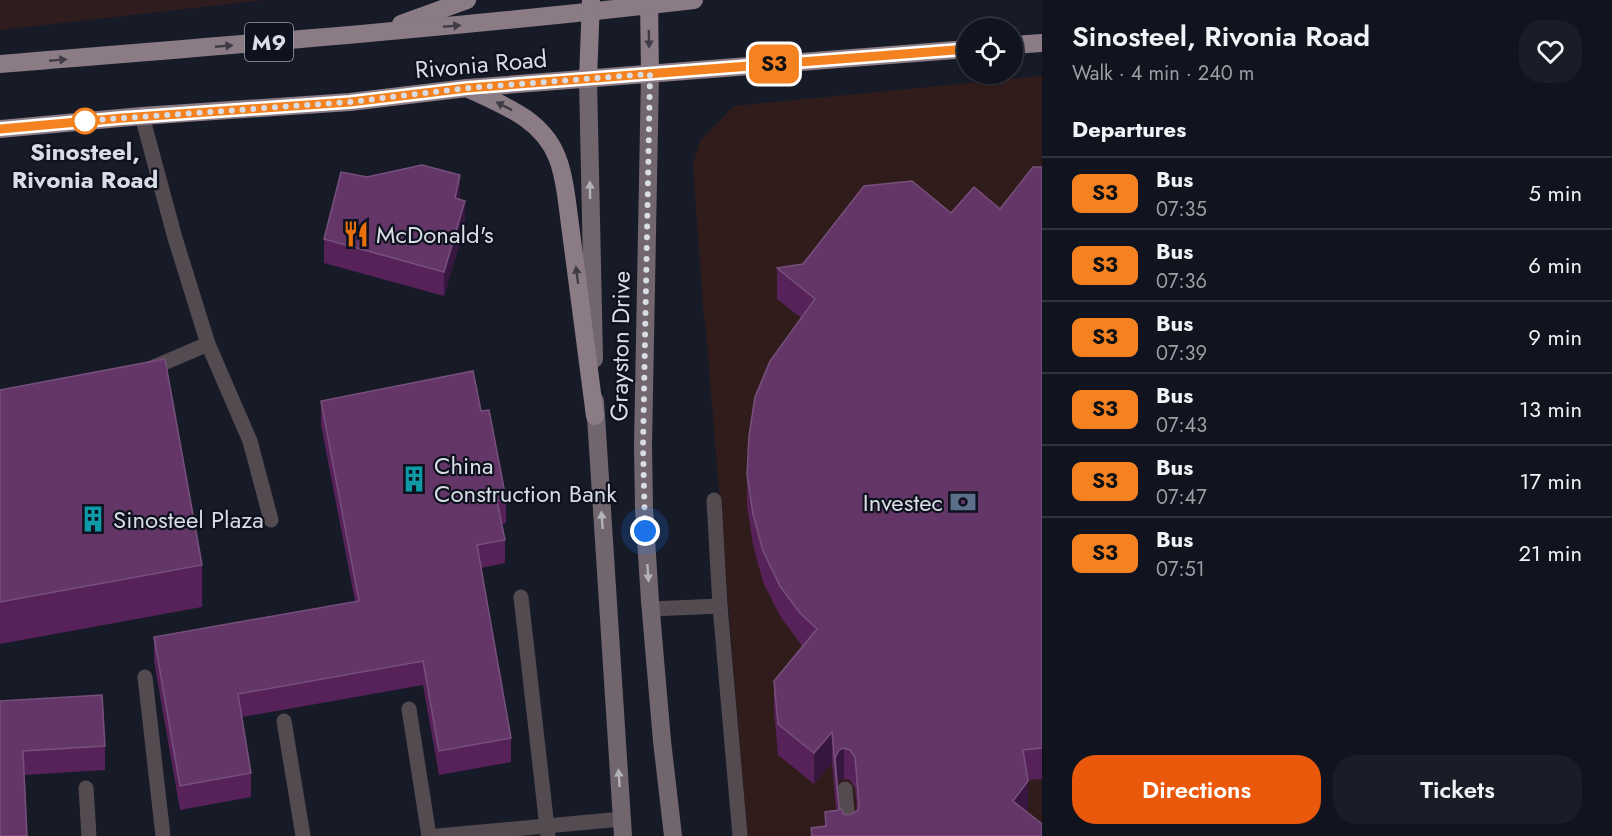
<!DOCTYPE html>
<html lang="en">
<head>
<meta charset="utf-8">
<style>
	:root { --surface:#11141e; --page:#1a1d27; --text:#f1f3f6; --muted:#9c9ea4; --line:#30333c; --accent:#ea580c }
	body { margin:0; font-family:Jost,sans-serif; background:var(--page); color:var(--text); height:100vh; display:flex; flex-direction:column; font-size:22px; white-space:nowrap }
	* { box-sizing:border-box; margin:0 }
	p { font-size:20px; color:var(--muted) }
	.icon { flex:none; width:33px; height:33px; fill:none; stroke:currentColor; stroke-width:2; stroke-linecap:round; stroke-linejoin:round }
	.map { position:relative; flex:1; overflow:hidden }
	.panel { display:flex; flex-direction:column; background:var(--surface); width:570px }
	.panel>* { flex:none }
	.badge { padding:0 12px; border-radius:9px; font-size:21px; line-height:39px }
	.fabs { position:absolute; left:957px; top:18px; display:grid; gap:12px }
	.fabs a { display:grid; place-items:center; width:66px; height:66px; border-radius:50%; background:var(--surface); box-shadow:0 2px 4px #0004,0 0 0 2px var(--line); font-size:30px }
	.you { position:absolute; width:30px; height:30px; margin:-15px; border:4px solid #fff; border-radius:50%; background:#1a73e8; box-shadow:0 0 0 9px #1a73e833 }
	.map>.badge { position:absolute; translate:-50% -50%; box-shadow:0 0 0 3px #fff }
	h2 { padding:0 30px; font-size:22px; line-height:54px }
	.round { display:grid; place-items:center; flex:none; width:63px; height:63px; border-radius:24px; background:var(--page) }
	.headline { display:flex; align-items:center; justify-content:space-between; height:102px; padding:0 30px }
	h1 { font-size:28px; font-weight:600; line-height:45px }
	.primary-button { display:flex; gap:12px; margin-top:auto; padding:12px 30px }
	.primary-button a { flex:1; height:69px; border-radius:24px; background:var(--accent); color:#fff; font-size:24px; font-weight:600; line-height:69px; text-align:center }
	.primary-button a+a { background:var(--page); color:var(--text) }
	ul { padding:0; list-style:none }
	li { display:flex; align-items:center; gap:18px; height:72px; padding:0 30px; border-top:2px solid var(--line) }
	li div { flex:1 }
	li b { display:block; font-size:22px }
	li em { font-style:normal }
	li .badge { min-width:66px; font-weight:700; text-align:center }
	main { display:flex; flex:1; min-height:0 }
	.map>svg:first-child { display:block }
</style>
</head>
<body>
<main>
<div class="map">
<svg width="1042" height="836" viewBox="0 0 1042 836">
	<rect width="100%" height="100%" fill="#171b28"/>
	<polygon fill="#301d1b" points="1042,76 1042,836 747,836 705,318 704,318 693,164 700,141 734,106"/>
	<polygon fill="#2f1c1e" points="0,0 265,0 0,30"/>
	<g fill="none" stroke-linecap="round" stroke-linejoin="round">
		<g stroke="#534b50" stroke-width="15">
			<polyline points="142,116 175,238 208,344 250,441 271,520"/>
			<polyline points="147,370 208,344"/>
			<polyline points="714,500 720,606 740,836"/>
			<polyline points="521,597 548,836"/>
			<polyline points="651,609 720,606"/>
			<polyline points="145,677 163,836"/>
			<polyline points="409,709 429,836"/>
			<polyline points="284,721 303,836"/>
			<polyline points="86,788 89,836"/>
			<polyline points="845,789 849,836"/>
			<polyline points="438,836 622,819"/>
		</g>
		<g stroke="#72666e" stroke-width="18">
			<polyline points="650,74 643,445 644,508 650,601 662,741 673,836"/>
			<polyline points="588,79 594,359"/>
			<polyline points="595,401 623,836"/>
		</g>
		<g stroke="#8a7b85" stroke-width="18">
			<polyline points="649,0 650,74"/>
			<polyline points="401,24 467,0"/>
			<polyline points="1012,45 1042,43"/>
			<path d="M0,64c232,-19 463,-37 694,-64"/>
			<polyline points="588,79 591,0"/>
			<path d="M469,89c34,16 73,30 88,68 5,12 7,24 9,37l29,222"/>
			<polyline points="0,129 142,116 350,102 467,88 968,49"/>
		</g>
	</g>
	<g fill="#562259" fill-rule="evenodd">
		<path d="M1042,167v612l-14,1 -1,32 15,24h-231v-8l14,-2v-14l11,-2 -4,-47 -18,21 -36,-29 -4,-44v-30l28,-35 -22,-30 -17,-34 -10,-37 -6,-39v-31l54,-157 -24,-19v-31l26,-4 148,-51 49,-4zM844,779l6,1 5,8 2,22 -7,5 -6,-1 -5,-8 -1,-22 1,-3z"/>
		<polygon points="460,200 465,225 444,296 324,263 324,239"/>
		<polygon points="0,390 202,565 202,607 0,644"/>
		<polygon points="321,401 481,411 506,499 506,523 502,524 505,540 505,563 481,568 511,738 511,762 439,775 423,685 242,717 251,773 251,797 180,810 154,661 154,637 355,601 321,425"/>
		<polygon points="0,701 105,746 105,770 24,775"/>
	</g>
	<g fill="#37173f">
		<polygon points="460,175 460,199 455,222 455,198"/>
		<polygon points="465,201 465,225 444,296 444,272"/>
		<polygon points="832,732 832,763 814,784 814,753"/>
		<polygon points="844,748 844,779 839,781 837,786 835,758 839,750"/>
		<polygon points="1028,781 1028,812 1013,832 1013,801"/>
	</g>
	<g fill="#643668" stroke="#76507b" stroke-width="1.5" fill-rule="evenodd">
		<polygon points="422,165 460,175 455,198 465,201 444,272 324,239 341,172 367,177"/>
		<path d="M1033,167h9v581l-19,2 5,31 -15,20 29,23v12h-230l-1,-8 15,-2 -1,-14 14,-2 -7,-78 -18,21 -36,-29 -4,-43 43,-52 -17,-16 -20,-27 -17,-35 -10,-37 -6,-39 2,-39 6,-39 15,-36 45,-62 -38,-31 26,-4 61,-78 48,-5 39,32 23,-26 26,22zM844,748l6,2 5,7 4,48 -1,5 -8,5 -6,-1 -5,-8 -4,-48 4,-8z"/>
		<polygon points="165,359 202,565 0,602 0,390"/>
		<polygon points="473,371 481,411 489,410 506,499 497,501 505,540 477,545 511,738 439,751 423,661 238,694 251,773 180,786 154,637 359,601 321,401"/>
		<polygon points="102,695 105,746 23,751 27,836 0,836 0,701"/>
	</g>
	<defs><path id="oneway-solid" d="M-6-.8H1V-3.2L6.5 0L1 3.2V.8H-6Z" transform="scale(1.5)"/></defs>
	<g fill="#403c47">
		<use href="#oneway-solid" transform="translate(452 26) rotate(-5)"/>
		<use href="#oneway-solid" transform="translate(649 39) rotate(89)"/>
		<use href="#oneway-solid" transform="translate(224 46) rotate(-5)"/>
		<use href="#oneway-solid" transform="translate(58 60) rotate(-5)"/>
		<use href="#oneway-solid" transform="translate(504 106) rotate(-153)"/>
		<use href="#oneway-solid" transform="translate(577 275) rotate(-97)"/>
	</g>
	<g fill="#b4b3bb">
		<use href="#oneway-solid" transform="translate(590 190) rotate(-91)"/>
		<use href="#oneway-solid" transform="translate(602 520) rotate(-94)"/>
		<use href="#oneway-solid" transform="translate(648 573) rotate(86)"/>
		<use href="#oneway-solid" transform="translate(619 778) rotate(-94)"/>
	</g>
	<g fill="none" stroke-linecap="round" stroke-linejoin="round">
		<g stroke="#fff" stroke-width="14">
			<polyline id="line" points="0,129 122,118 350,102 467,88 968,49"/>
		</g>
		<use href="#line" stroke="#f58220" stroke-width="9"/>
		<polyline stroke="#d8dce5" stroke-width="6" stroke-dasharray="0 10.8" points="85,121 83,121 350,102 467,88 650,74 643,446 645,531"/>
	</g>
	<defs>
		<g id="restaurant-bare" transform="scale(2.07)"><path d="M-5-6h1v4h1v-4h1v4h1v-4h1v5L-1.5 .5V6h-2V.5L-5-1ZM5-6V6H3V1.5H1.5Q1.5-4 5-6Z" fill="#e8710a" stroke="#0e121e" stroke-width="2.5" paint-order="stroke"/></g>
		<g id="building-bare" transform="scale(2.07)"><path d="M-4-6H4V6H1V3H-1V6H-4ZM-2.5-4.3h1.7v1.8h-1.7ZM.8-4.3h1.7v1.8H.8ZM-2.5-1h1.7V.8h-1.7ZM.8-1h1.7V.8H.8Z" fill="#0f9aa8" stroke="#0e121e" stroke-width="2.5" paint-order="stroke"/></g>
		<g id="bank-bare" transform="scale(2.07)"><path d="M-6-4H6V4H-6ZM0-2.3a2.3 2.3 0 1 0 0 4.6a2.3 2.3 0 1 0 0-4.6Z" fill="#5c6f8a" stroke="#0e121e" stroke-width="2.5" paint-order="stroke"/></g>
	</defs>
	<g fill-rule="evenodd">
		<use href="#restaurant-bare" x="356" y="234"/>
		<use href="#building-bare" x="414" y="479"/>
		<use href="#bank-bare" x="963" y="502"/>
		<use href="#building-bare" x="93" y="519"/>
	</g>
	<circle fill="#fff" stroke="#f58220" stroke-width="3" cx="85" cy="121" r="12"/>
	<g text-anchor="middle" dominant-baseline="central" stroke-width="4.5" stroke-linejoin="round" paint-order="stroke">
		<rect fill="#0e121e" stroke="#9b9fa9" stroke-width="1.5" x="245" y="23" width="48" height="38" rx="4.5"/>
		<g font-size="22" font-weight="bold" fill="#d8dce5">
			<text x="269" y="42">M9</text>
		</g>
		<g font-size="24" fill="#d8dce5" stroke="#0e121e">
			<text transform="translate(481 64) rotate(-5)">Rivonia Road</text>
			<text transform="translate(620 346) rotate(-89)">Grayston Drive</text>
		</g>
		<g font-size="24" font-weight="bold" fill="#d8dce5" stroke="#0e121e">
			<text x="85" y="151">Sinosteel,<tspan x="85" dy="28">Rivonia Road</tspan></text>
		</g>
		<g font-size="24" fill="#d8dce5" stroke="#0e121e" text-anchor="start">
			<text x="376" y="234">McDonald's</text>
			<text x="434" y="465">China<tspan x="434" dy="28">Construction Bank</tspan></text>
			<text x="943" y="502" text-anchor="end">Investec</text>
			<text x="113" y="519">Sinosteel Plaza</text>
		</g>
	</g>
</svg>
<div class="fabs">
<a><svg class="icon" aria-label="locate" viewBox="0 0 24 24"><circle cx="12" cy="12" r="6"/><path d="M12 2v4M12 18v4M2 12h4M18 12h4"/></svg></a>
</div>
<div class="you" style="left:645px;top:531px"></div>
<b class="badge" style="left:774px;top:64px;background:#f58220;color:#111">S3</b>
</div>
<section class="panel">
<div class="headline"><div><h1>Sinosteel, Rivonia Road</h1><p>Walk · 4 min · 240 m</p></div><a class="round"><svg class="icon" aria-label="heart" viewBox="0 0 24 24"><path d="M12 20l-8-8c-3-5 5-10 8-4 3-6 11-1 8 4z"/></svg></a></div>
<h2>Departures</h2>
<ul>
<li><span class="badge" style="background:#f58220;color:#111">S3</span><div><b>Bus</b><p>07:35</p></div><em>5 min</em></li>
<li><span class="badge" style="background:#f58220;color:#111">S3</span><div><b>Bus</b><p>07:36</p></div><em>6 min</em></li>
<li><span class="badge" style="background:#f58220;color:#111">S3</span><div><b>Bus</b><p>07:39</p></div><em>9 min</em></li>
<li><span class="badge" style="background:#f58220;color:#111">S3</span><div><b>Bus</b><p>07:43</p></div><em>13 min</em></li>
<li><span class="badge" style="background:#f58220;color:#111">S3</span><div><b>Bus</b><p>07:47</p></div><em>17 min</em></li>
<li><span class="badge" style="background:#f58220;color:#111">S3</span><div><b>Bus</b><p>07:51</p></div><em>21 min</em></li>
</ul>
<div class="primary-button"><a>Directions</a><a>Tickets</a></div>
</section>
</main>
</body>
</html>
